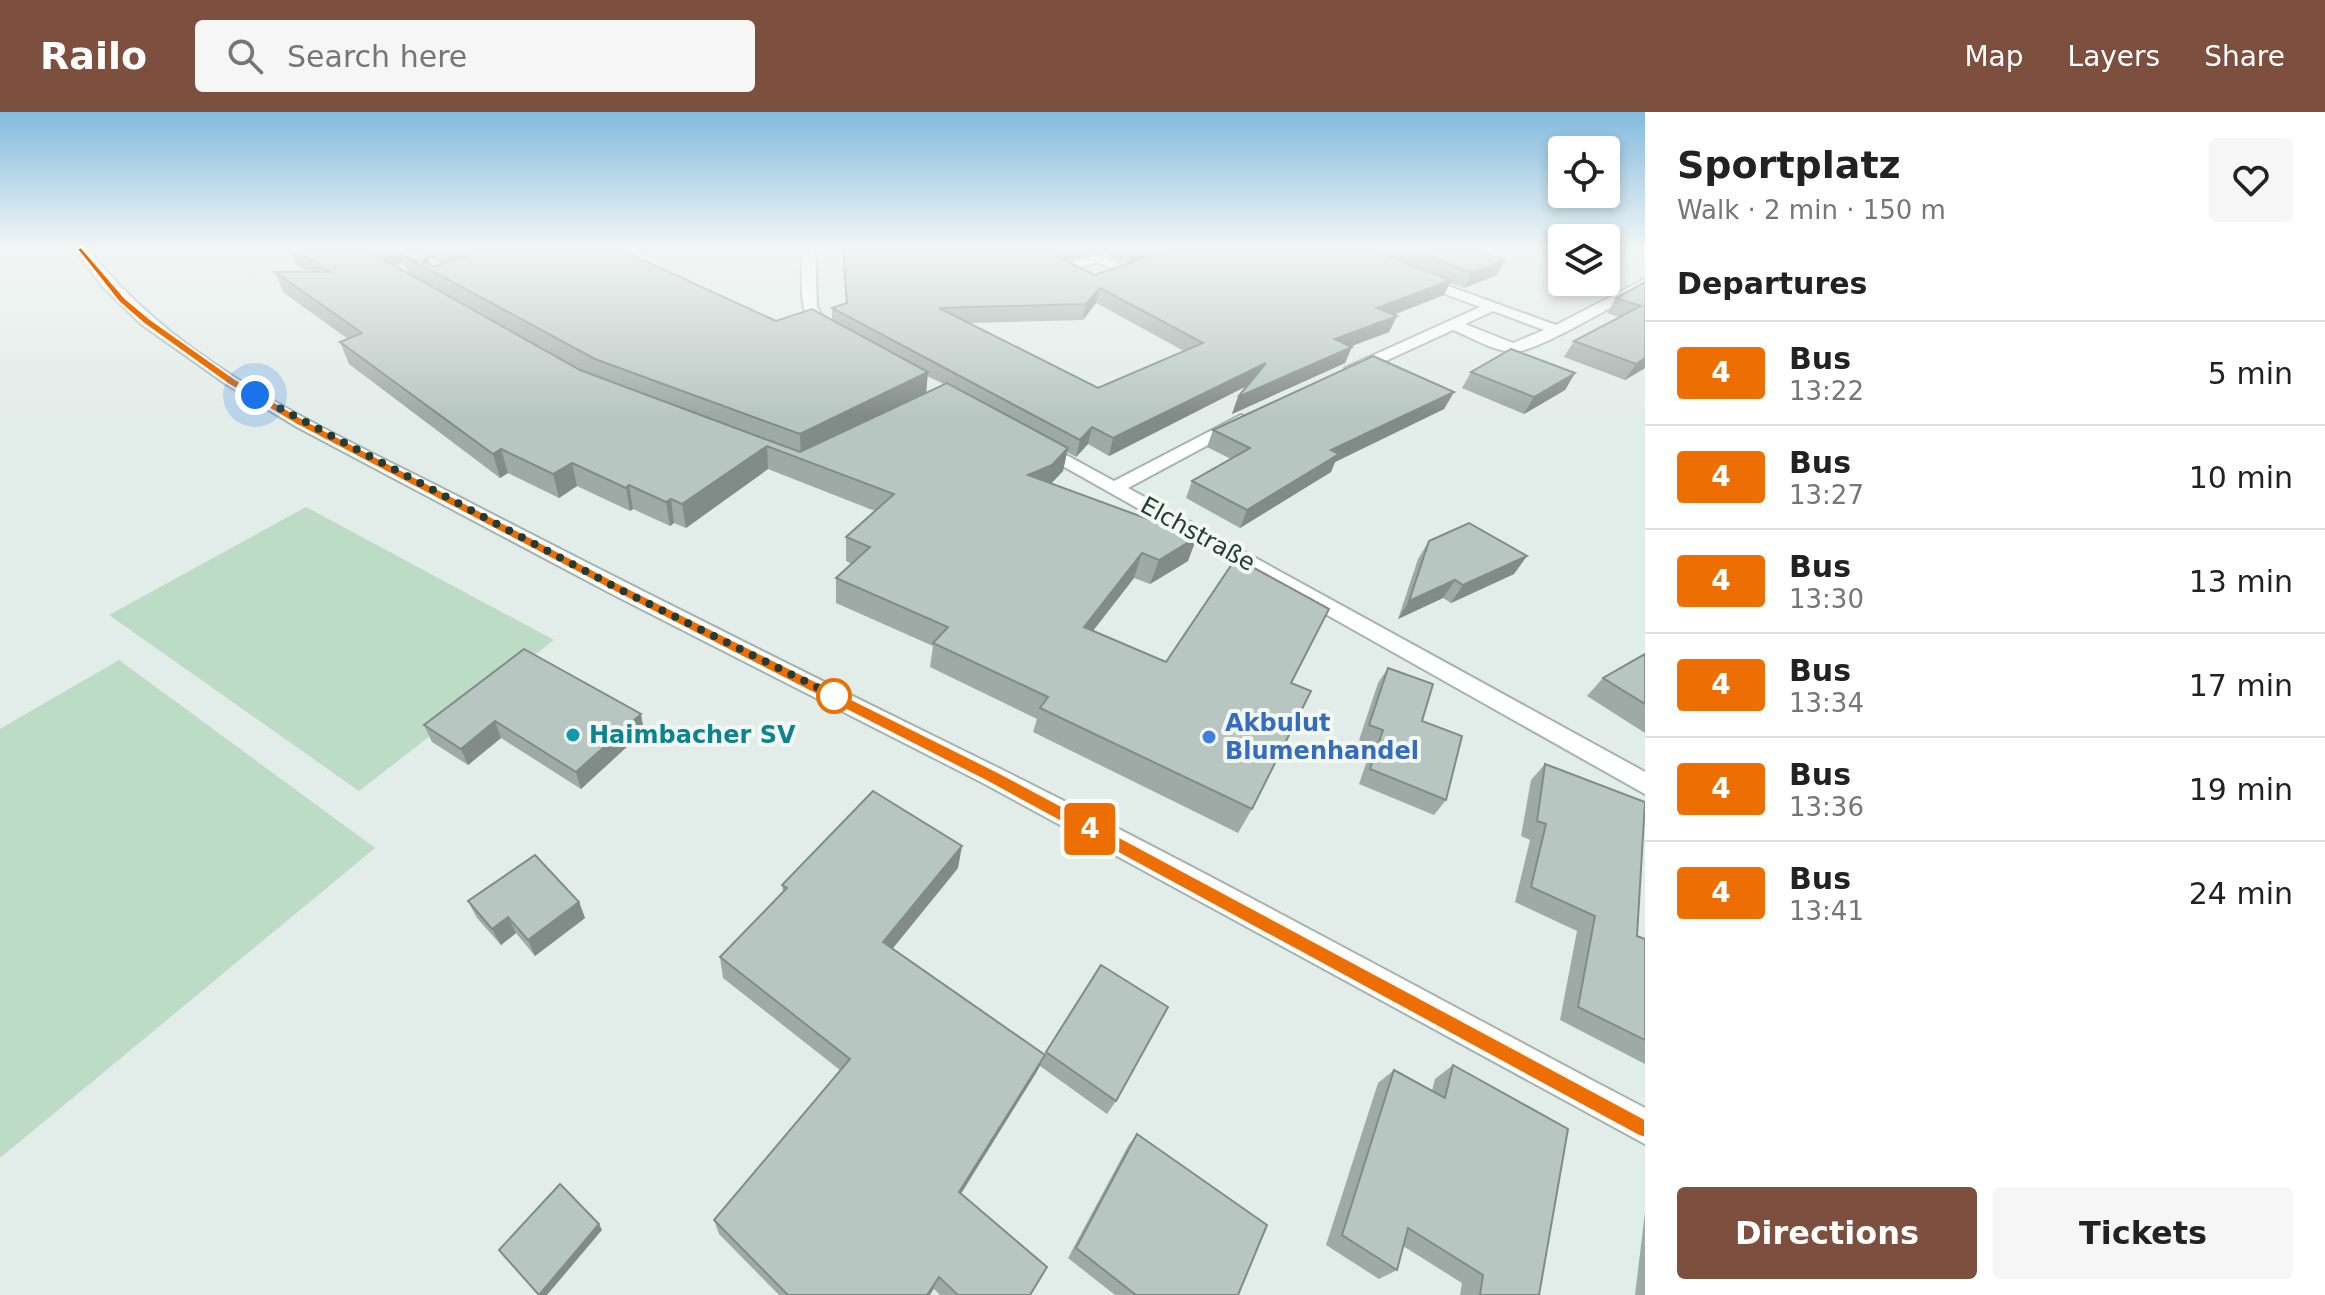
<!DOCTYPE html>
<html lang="en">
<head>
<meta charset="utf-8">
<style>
	:root { --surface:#fff; --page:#f6f6f6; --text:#222; --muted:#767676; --line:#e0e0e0; --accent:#7c4f3e }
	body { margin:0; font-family:"DejaVu Sans",sans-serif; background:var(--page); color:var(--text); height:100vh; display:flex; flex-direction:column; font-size:30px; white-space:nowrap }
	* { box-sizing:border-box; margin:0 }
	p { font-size:26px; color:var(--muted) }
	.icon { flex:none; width:44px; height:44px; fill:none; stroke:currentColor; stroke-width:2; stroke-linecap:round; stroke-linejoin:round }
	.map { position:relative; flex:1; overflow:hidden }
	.details { display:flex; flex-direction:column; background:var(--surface); width:680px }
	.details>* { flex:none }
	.badge { padding:0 16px; border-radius:6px; font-size:28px; line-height:52px }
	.controls { position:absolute; left:1548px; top:24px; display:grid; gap:16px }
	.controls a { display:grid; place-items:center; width:72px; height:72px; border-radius:8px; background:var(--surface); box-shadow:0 4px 12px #0003; font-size:40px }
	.you { position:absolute; width:40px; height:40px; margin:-20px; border:6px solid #fff; border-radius:50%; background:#1a73e8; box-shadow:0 0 0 12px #1a73e833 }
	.map>.badge { position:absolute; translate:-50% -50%; box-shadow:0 0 0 4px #fff }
	h2 { padding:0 32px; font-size:30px; line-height:72px }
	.round { display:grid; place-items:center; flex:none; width:84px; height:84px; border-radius:8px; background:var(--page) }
	.summary { display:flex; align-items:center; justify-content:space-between; height:136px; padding:0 32px }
	h1 { font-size:38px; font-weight:800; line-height:60px }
	.action { display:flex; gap:16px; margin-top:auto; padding:16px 32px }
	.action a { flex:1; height:92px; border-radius:8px; background:var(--accent); color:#fff; font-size:32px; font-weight:800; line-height:92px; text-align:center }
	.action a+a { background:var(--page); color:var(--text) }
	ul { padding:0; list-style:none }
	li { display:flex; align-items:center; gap:24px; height:104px; padding:0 32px; border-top:2px solid var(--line) }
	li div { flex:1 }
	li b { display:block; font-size:30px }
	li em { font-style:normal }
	li .badge { min-width:88px; font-weight:700; text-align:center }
	header { display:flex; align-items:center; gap:48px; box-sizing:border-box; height:112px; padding:0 40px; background:var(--accent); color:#fff }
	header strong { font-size:38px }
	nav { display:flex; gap:44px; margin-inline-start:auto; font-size:28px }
	.search { width:560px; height:72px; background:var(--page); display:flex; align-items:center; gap:20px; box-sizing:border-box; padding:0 28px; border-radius:8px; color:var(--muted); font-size:30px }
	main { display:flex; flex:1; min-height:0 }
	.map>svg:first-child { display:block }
</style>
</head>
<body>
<header>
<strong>Railo</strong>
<div class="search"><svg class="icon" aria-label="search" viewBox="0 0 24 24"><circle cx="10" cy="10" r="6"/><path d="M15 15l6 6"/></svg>Search here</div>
<nav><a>Map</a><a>Layers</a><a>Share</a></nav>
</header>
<main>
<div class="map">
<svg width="1645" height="1183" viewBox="0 0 1645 1183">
	<rect width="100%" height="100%" fill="#e2ece8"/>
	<g fill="#bcdcc5">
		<polygon points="306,395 554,528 359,679 109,503"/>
		<polygon points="119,548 375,736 0,1046 0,617"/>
	</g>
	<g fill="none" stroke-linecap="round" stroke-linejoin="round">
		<g stroke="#a5b4af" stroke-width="4">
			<g id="street">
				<path d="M75,137h13c93,120 245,183 377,251 165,86 331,168 497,250 231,113 456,239 683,358v36l-662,-361 -371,-189 -315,-167 -71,-43 -85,-60 -39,-38z"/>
				<path d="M803,137h12l2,58 9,15 12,11 -2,3c-41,7 -35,-63 -33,-87z"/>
				<polygon points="1098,142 1135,160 1123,163 1097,150 1073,158 1086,166 1079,170 1055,157"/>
				<path d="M1415,162l141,51 89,-46v9c-24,13 -112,67 -134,64 -19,-2 -41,-15 -58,-22l-96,44h-12v-6l135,-61 -70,-26 -2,-3zM1493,199l51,19 -31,13 -48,-19z"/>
				<polygon points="1241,303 1250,308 1247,312 1128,376 1645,660 1645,682 1029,335 1032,331 1044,331 1114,369"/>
			</g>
		</g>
		<use href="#street" fill="#fff" fill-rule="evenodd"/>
	</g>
	<g fill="#9eaaa6" fill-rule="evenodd">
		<path d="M289,137h363l-25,4 149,68 56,-1v-12l14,-4 -4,-55h629l26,26 -33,13 -14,-5 -6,12 -50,20 3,1 -8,16 -38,14 -6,17 -113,51 6,-17 9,-11 -138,70 -21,-12 -12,13 -9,-5 -4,19 -12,13 137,77 -38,23 -16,-6 -41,53 73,31 125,21 -39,126 -14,24 -205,-101 4,-13 -107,-52 3,-21 -97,-43v-25l16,-14 -6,-3v-24l29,-26 -107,-42 -82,59 -12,-5 -4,3 -37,-17 -3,2 -53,-25 -18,12 -51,-25 -8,5 -151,-114 -9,-22 8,-3 -64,-46 -9,-21h32l-12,-8zM1099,139l29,13 -34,11 -26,-13zM428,145l14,7 -9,3 -2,-1zM404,150l4,11 -14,-8zM1096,191l88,48 -86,37 -130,-65 115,-3zM927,264l17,8 -18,9z"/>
		<polygon points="1645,170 1645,256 1625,268 1564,245 1574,229 1619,205 1607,201 1616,186"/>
		<polygon points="1471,260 1575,261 1565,278 1524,302 1462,276"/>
		<polygon points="1454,280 1444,297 1335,350 1331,360 1240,416 1186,386 1192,369 1231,347 1207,335 1213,318"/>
		<polygon points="1429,429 1514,462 1451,491 1443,486 1398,507 1418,447"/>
		<polygon points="524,537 644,619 581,677 501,626 468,653 432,630 424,613"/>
		<polygon points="1645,542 1645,621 1587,584 1603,566"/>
		<polygon points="1388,556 1422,609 1446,688 1434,703 1359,672 1372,634 1359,628 1378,571"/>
		<polygon points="1545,652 1637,824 1645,827 1645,952 1560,908 1577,819 1515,790 1530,728 1521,724 1531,668"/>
		<polygon points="958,756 892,837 1044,943 1046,940 1116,989 1107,1002 1040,954 1036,961 961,1082 1030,1183 940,1183 934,1177 930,1183 779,1183 719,1122 714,1108 840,958 723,866 720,845 783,780 782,773"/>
		<polygon points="468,789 579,790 585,806 535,844 516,821 501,833 477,806"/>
		<polygon points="1453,953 1539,1183 1460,1183 1462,1171 1403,1134 1397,1158 1379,1167 1326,1133 1378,971 1394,958 1432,979 1435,967"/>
		<polygon points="1137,1022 1238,1183 1115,1183 1068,1146 1128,1034"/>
		<polygon points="1645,1100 1645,1183 1635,1183"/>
	</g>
	<g fill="#818b87">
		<polygon points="374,137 421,137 423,143 401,142 404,150 381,157 372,141"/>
		<polygon points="447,137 514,137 452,157"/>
		<polygon points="595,137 652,137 597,145"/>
		<polygon points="1063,137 1100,137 1099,139 1054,154 1055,143 1057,139"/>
		<polygon points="1132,137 1174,137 1128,152"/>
		<polygon points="428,144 432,158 422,150"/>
		<polygon points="1505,148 1497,163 1464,176 1472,161"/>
		<polygon points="1451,168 1444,183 1370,211 1377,196"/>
		<polygon points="1100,176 1096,191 1083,208 1086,192"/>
		<polygon points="1397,204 1389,220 1328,243 1335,227"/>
		<polygon points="1352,235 1345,251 1232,302 1238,285"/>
		<polygon points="1645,246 1645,256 1625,268 1636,252"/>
		<polygon points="1266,251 1260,267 1109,344 1113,326"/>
		<polygon points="928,260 926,283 801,346 800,322"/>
		<polygon points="1575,261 1565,278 1524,302 1534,285"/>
		<polygon points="1454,280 1444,297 1335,350 1331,360 1240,416 1247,398 1331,338"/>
		<polygon points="1092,315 1088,332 1076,345 1080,328"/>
		<polygon points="767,334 768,357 686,416 682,392"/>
		<polygon points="1068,336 1063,359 1047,376 1028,363"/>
		<polygon points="501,337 508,361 500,366 493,342"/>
		<polygon points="572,351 577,374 559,386 553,362"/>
		<polygon points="629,373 633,397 630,399 626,376"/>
		<polygon points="671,387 674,411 670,414 666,390"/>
		<polygon points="1197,425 1188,449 1150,472 1159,448"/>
		<polygon points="1142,441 1134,466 1077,539 1084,515"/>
		<polygon points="1527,444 1514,462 1451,491 1463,473"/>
		<polygon points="1455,468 1443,486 1398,507 1409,489"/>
		<polygon points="641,602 644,619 581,677 576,660"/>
		<polygon points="495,609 501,626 468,653 461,637"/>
		<polygon points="962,734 958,756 881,851 883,830"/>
		<polygon points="579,790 585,806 535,844 528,828"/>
		<polygon points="508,805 516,821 501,833 492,817"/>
		<polygon points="1045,943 1036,961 953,1094 959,1080"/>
		<polygon points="599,1112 602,1118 547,1183 539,1183"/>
		<polygon points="939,1165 930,1183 927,1183"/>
	</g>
	<g fill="#b8c6c1" stroke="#818b87" stroke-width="2" fill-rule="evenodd">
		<polygon points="295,137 374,137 372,141 580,258 800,340 947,271 1068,336 1052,353 1028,363 1197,425 1159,448 1142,441 1084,515 1166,550 1236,446 1329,497 1291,571 1311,579 1252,697 1040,596 1048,585 933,531 948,515 836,466 870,435 846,425 894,382 767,334 682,392 671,387 666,390 629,373 626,376 572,351 553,362 501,337 493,342 340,230 362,221 275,160 330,160"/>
		<polygon points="488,137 619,137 776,209 812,197 928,260 800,322 595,247 401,142 416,138 428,144 422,150 433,155"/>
		<path d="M843,137h220l-6,2 -2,4 39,20 79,-26h196l82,31 -74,28 20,8 -62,23 17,8 -114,50 28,-34 -153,75 -21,-11 -12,13 -248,-132 15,-5zM1100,176l103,55 -105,45 -159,-80 147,-4z"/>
		<polygon points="1407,137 1471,137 1505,148 1472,161"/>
		<polygon points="1645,170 1645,246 1636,252 1574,229 1641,194 1616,186"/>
		<polygon points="1511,237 1575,261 1534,285 1471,260"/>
		<polygon points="1373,244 1454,280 1331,338 1339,342 1247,398 1192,369 1250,336 1213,318"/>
		<polygon points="1469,411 1527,444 1463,473 1455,468 1409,489 1429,429"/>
		<polygon points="524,537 641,602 576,660 495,609 461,637 424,613"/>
		<polygon points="1645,542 1645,592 1603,566"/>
		<polygon points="1388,556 1433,572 1422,609 1462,624 1446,688 1370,657 1383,618 1369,613"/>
		<polygon points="1545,652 1645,690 1637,824 1645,827 1645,928 1578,895 1595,804 1531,775 1546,712 1537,709"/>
		<polygon points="873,679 962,734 883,830 1045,943 959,1080 1047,1155 1030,1183 958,1183 939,1165 927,1183 788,1183 714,1108 850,947 720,845 787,776 782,773"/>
		<polygon points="535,743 579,790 528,828 508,805 492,817 468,789"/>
		<polygon points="1101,853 1168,895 1116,989 1046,940"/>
		<polygon points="1453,953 1568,1017 1539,1183 1480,1183 1483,1163 1408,1116 1397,1158 1342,1123 1394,958 1445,986"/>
		<polygon points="1137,1022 1267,1113 1238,1183 1136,1183 1076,1136"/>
		<polygon points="560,1072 599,1112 539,1183 499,1138"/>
	</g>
	<linearGradient id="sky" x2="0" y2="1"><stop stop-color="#83bade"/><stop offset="0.45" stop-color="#f2f6f5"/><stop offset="1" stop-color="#f2f6f5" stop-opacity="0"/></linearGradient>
	<rect width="1645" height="303" fill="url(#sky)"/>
	<polygon fill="#ed6f03" stroke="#fff" stroke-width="2" points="81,135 125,186 150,207 235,267 307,309 624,474 998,660 1645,1007 1645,1026 1637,1023 986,669 615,480 299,314 228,272 143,211 119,190 77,137"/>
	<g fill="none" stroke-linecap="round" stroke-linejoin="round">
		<polyline stroke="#233c36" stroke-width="8" stroke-dasharray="0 14.4" points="255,283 619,477 843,588 834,584"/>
	</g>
	<circle fill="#fff" stroke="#ed6f03" stroke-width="4" cx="834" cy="584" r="16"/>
	<circle fill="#0f9aa8" stroke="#f3f8f5" stroke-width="3" cx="573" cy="623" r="8"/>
	<circle fill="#3f7fe0" stroke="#f3f8f5" stroke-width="3" cx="1209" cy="625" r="8"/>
	<g text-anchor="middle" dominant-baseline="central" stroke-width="8" stroke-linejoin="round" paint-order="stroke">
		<g font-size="24" fill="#233c36" stroke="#f3f8f5">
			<text transform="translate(1198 422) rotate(29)">Elchstraße</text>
		</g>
		<g font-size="24" font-weight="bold" fill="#366cbe" stroke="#f3f8f5" text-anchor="start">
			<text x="1225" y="611">Akbulut<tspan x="1225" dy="28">Blumenhandel</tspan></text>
		</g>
		<g font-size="24" font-weight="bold" fill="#0d838f" stroke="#f3f8f5" text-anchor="start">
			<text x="589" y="623">Haimbacher SV</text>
		</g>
	</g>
</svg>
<div class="controls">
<a><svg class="icon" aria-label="locate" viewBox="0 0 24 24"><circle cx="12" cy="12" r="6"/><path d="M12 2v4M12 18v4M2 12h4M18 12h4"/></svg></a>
<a><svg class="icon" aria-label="layers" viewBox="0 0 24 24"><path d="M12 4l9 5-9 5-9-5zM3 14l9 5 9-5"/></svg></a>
</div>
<div class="you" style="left:255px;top:283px"></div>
<b class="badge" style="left:1090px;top:717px;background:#ed6f03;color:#fff">4</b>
</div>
<section class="details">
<div class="summary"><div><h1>Sportplatz</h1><p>Walk · 2 min · 150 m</p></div><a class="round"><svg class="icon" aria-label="heart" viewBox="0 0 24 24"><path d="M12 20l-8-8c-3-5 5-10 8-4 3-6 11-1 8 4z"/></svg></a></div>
<h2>Departures</h2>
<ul>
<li><span class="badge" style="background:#ed6f03;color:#fff">4</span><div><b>Bus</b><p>13:22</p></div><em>5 min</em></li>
<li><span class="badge" style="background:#ed6f03;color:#fff">4</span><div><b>Bus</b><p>13:27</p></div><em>10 min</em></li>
<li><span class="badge" style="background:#ed6f03;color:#fff">4</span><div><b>Bus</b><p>13:30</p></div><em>13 min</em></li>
<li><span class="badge" style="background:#ed6f03;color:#fff">4</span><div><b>Bus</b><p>13:34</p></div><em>17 min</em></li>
<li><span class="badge" style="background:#ed6f03;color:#fff">4</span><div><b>Bus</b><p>13:36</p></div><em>19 min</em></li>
<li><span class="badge" style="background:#ed6f03;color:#fff">4</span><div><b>Bus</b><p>13:41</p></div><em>24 min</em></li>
</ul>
<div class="action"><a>Directions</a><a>Tickets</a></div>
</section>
</main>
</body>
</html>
